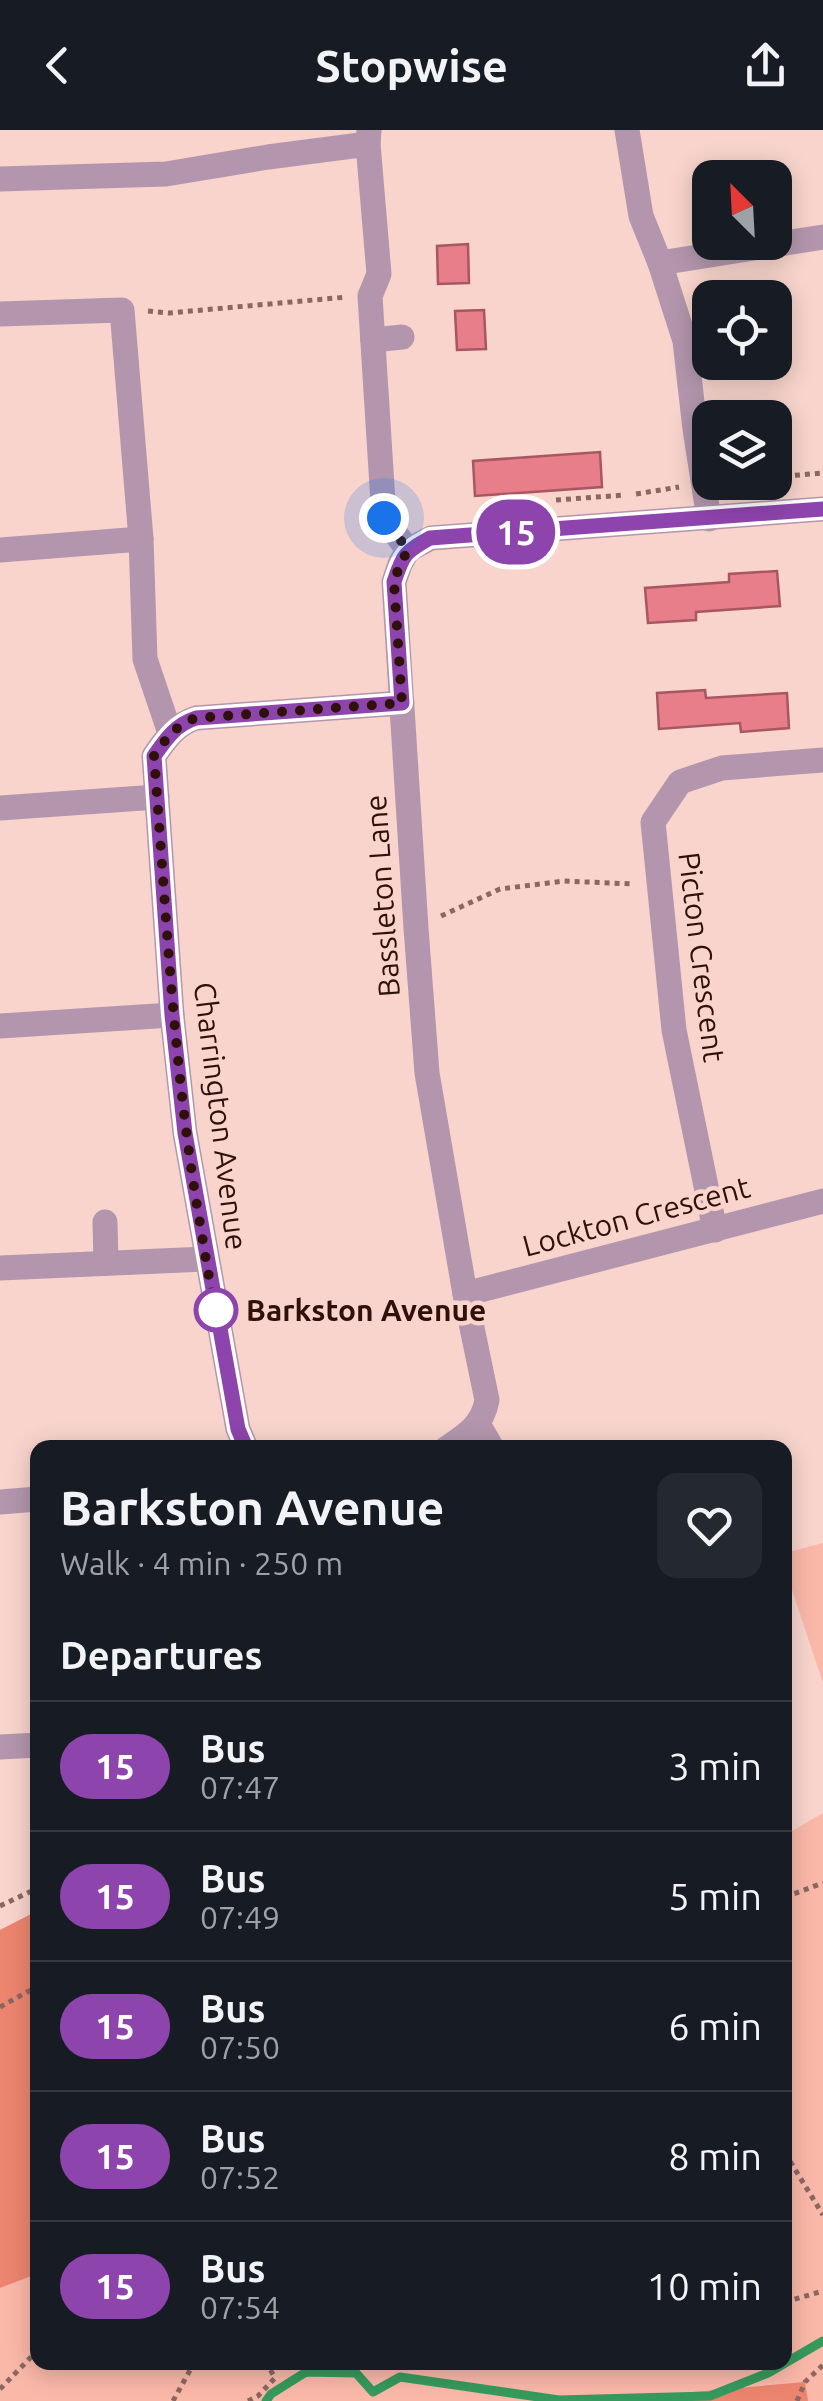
<!DOCTYPE html>
<html lang="en">
<head>
<meta charset="utf-8">
<style>
	:root { --surface:#171b24; --page:#242831; --text:#f1f3f6; --muted:#9ea1a6; --line:#363941 }
	body { margin:0; font-family:Ubuntu,sans-serif; background:var(--page); color:var(--text); height:100vh; display:flex; flex-direction:column; font-size:38px; white-space:nowrap }
	* { box-sizing:border-box; margin:0 }
	p { font-size:32px; color:var(--muted) }
	.icon { flex:none; width:55px; height:55px; fill:none; stroke:currentColor; stroke-width:2; stroke-linecap:round; stroke-linejoin:round }
	.map { position:relative; flex:1; overflow:hidden }
	.panel { position:absolute; left:30px; top:1310px; width:762px; height:930px; display:flex; flex-direction:column; background:var(--surface); border-radius:20px; box-shadow:0 5px 25px #0003 }
	.panel>* { flex:none }
	.badge { padding:0 20px; border-radius:32px; font-size:35px; line-height:65px }
	.needle { width:65px; rotate:336deg }
	.tools { position:absolute; left:692px; top:30px; display:grid; gap:20px }
	.tools a { display:grid; place-items:center; width:100px; height:100px; border-radius:20px; background:var(--surface); box-shadow:0 5px 25px #0003; font-size:50px }
	.you { position:absolute; width:50px; height:50px; margin:-25px; border:8px solid #fff; border-radius:50%; background:#1a73e8; box-shadow:0 0 0 15px #1a73e833 }
	.map>.badge { position:absolute; translate:-50% -50%; box-shadow:0 0 0 5px #fff }
	h2 { padding:0 30px; font-size:38px; line-height:90px }
	.round { display:grid; place-items:center; flex:none; width:105px; height:105px; border-radius:20px; background:var(--page) }
	.headline { display:flex; align-items:center; justify-content:space-between; height:170px; padding:0 30px }
	h1 { font-size:48px; font-weight:600; line-height:75px }
	ul { padding:0; list-style:none }
	li { display:flex; align-items:center; gap:30px; height:130px; padding:0 30px; border-top:2px solid var(--line) }
	li div { flex:1 }
	li b { display:block; font-size:38px }
	li em { font-style:normal }
	li .badge { min-width:110px; font-weight:700; text-align:center }
	header { display:flex; justify-content:space-between; align-items:center; height:130px; padding:0 30px; background:var(--surface); font-size:45px; font-weight:600 }
	.map>svg:first-child { display:block }
</style>
</head>
<body>
<header><svg class="icon" aria-label="back" viewBox="0 0 24 24"><path d="M15 5l-7 7 7 7"/></svg>Stopwise<svg class="icon" aria-label="share" viewBox="0 0 24 24"><path d="M12 15V3M7 8l5-5 5 5M5 13v7h14v-7"/></svg></header>
<div class="map">
<svg width="823" height="2271" viewBox="0 0 823 2271">
	<rect width="100%" height="100%" fill="#f8d4cc"/>
	<g fill="#fab8a9">
		<polygon points="823,1413 823,1553 785,1439 785,1423"/>
		<polygon points="823,1683 823,2271 0,2271 0,2158 37,2144 38,2232 785,2232 785,1705"/>
	</g>
	<g fill="#ec856f">
		<polygon points="37,1781 37,2144 0,2158 0,1800"/>
		<polygon points="805,2252 808,2271 592,2271"/>
	</g>
	<g fill="none" stroke-linecap="round" stroke-linejoin="round">
		<polyline stroke="#369a5d" stroke-width="9" points="266,2271 271,2264 306,2242 356,2243 373,2262 400,2247 559,2270 710,2266 768,2243 823,2211"/>
	</g>
	<g fill="#e77e8a" stroke="#a75761" stroke-width="2.5">
		<polygon points="468,114 469,153 438,154 437,116"/>
		<polygon points="484,180 486,219 457,220 455,181"/>
		<polygon points="600,322 602,357 475,366 473,331"/>
		<polygon points="777,441 780,476 696,482 696,490 648,493 645,458 729,452 729,444"/>
		<polygon points="705,560 706,568 787,563 789,598 741,602 740,593 659,599 657,563"/>
	</g>
	<g fill="none" stroke-linecap="round" stroke-linejoin="round">
		<g stroke="#8a6861" stroke-width="5" stroke-dasharray="5 5" stroke-linecap="butt">
			<polyline points="148,181 169,183 347,167"/>
			<polyline points="775,347 823,343"/>
			<polyline points="636,364 679,357"/>
			<polyline points="556,370 625,365"/>
			<polyline points="441,786 500,759 564,751 634,754"/>
			<polyline points="785,1767 823,1753"/>
			<polyline points="0,1776 38,1758"/>
			<polyline points="0,1877 38,1856"/>
			<polyline points="785,2023 823,2085"/>
			<polyline points="785,2172 823,2161"/>
			<polyline points="0,2259 38,2220"/>
			<polyline points="173,2271 194,2233 199,2232"/>
			<polyline points="248,2271 258,2266 275,2248 266,2232"/>
			<polyline points="797,2271 805,2252 823,2235"/>
		</g>
		<g stroke="#b396ad" stroke-width="25">
			<polyline points="369,0 368,14 379,144 370,166 384,388 408,420"/>
			<polyline points="627,0 641,86 660,133 685,211 695,299 709,389"/>
			<polyline points="0,49 166,44 268,27 368,14"/>
			<polyline points="660,133 823,107"/>
			<polyline points="0,184 122,180 141,409 145,529 170,603"/>
			<polyline points="373,210 402,207"/>
			<polyline points="0,420 141,409"/>
			<path d="M408,420l-8,14 -6,18 22,346 11,145 38,221 22,106c-4,24 -20,35 -40,48"/>
			<polyline points="408,420 431,408 823,379"/>
			<polyline points="0,678 157,667"/>
			<polyline points="0,896 172,885"/>
			<polyline points="105,1092 106,1133"/>
			<polyline points="715,1100 674,900 653,692 680,652 722,638 823,630"/>
			<polyline points="0,1138 206,1129"/>
			<polyline points="465,1164 823,1071"/>
			<polyline points="478,1294 492,1318"/>
			<path d="M246,1318l-8,-19 -53,-296 -13,-118 -18,-259c12,-17 21,-31 42,-38l206,-15"/>
			<polyline points="0,1372 38,1369"/>
			<polyline points="0,1617 38,1615"/>
		</g>
	</g>
	<g fill="none" stroke-linecap="round" stroke-linejoin="round">
		<g stroke="#fff" stroke-width="22">
			<path id="line" d="M246,1318l-8,-19 -53,-296 -13,-118 -18,-259c12,-17 21,-31 42,-38l206,-15 -8,-121c9,-28 11,-30 36,-44l393,-29"/>
		</g>
		<use href="#line" stroke="#8e44ad" stroke-width="15"/>
		<path stroke="#2f100a" stroke-width="10" stroke-dasharray="0 18" d="M216,1180c-8,-32 -12,-65 -18,-98 -25,-151 -32,-303 -44,-456 12,-17 21,-31 42,-38l206,-15 -8,-121 6,-18 8,-14 -24,-32"/>
	</g>
	<circle fill="#fff" stroke="#8e44ad" stroke-width="5" cx="216" cy="1180" r="20"/>
	<g text-anchor="middle" dominant-baseline="central" stroke-width="9" stroke-linejoin="round" paint-order="stroke">
		<g font-size="30" fill="#2f100a" stroke="#f8d4cc">
			<text transform="translate(382 766) rotate(-94)">Bassleton Lane</text>
			<text transform="translate(702 827) rotate(83)">Picton Crescent</text>
			<text transform="translate(221 986) rotate(83)">Charrington Avenue</text>
			<text transform="translate(636 1086) rotate(-15)">Lockton Crescent</text>
		</g>
		<g font-size="30" font-weight="bold" fill="#2f100a" stroke="#f8d4cc" text-anchor="start">
			<text x="246" y="1180">Barkston Avenue</text>
		</g>
	</g>
</svg>
<div class="tools">
<a><svg class="needle" viewBox="-14 -14 28 28"><path d="M0-13l5 13h-10z" fill="#e53935"/><path d="M0 13l5-13h-10z" fill="#9ea1a6"/></svg></a>
<a><svg class="icon" aria-label="locate" viewBox="0 0 24 24"><circle cx="12" cy="12" r="6"/><path d="M12 2v4M12 18v4M2 12h4M18 12h4"/></svg></a>
<a><svg class="icon" aria-label="layers" viewBox="0 0 24 24"><path d="M12 4l9 5-9 5-9-5zM3 14l9 5 9-5"/></svg></a>
</div>
<div class="you" style="left:384px;top:388px"></div>
<b class="badge" style="left:516px;top:402px;background:#8e44ad;color:#fff">15</b>
<section class="panel">
<div class="headline"><div><h1>Barkston Avenue</h1><p>Walk · 4 min · 250 m</p></div><a class="round"><svg class="icon" aria-label="heart" viewBox="0 0 24 24"><path d="M12 20l-8-8c-3-5 5-10 8-4 3-6 11-1 8 4z"/></svg></a></div>
<h2>Departures</h2>
<ul>
<li><span class="badge" style="background:#8e44ad;color:#fff">15</span><div><b>Bus</b><p>07:47</p></div><em>3 min</em></li>
<li><span class="badge" style="background:#8e44ad;color:#fff">15</span><div><b>Bus</b><p>07:49</p></div><em>5 min</em></li>
<li><span class="badge" style="background:#8e44ad;color:#fff">15</span><div><b>Bus</b><p>07:50</p></div><em>6 min</em></li>
<li><span class="badge" style="background:#8e44ad;color:#fff">15</span><div><b>Bus</b><p>07:52</p></div><em>8 min</em></li>
<li><span class="badge" style="background:#8e44ad;color:#fff">15</span><div><b>Bus</b><p>07:54</p></div><em>10 min</em></li>
</ul>
</section>
</div>
</body>
</html>
